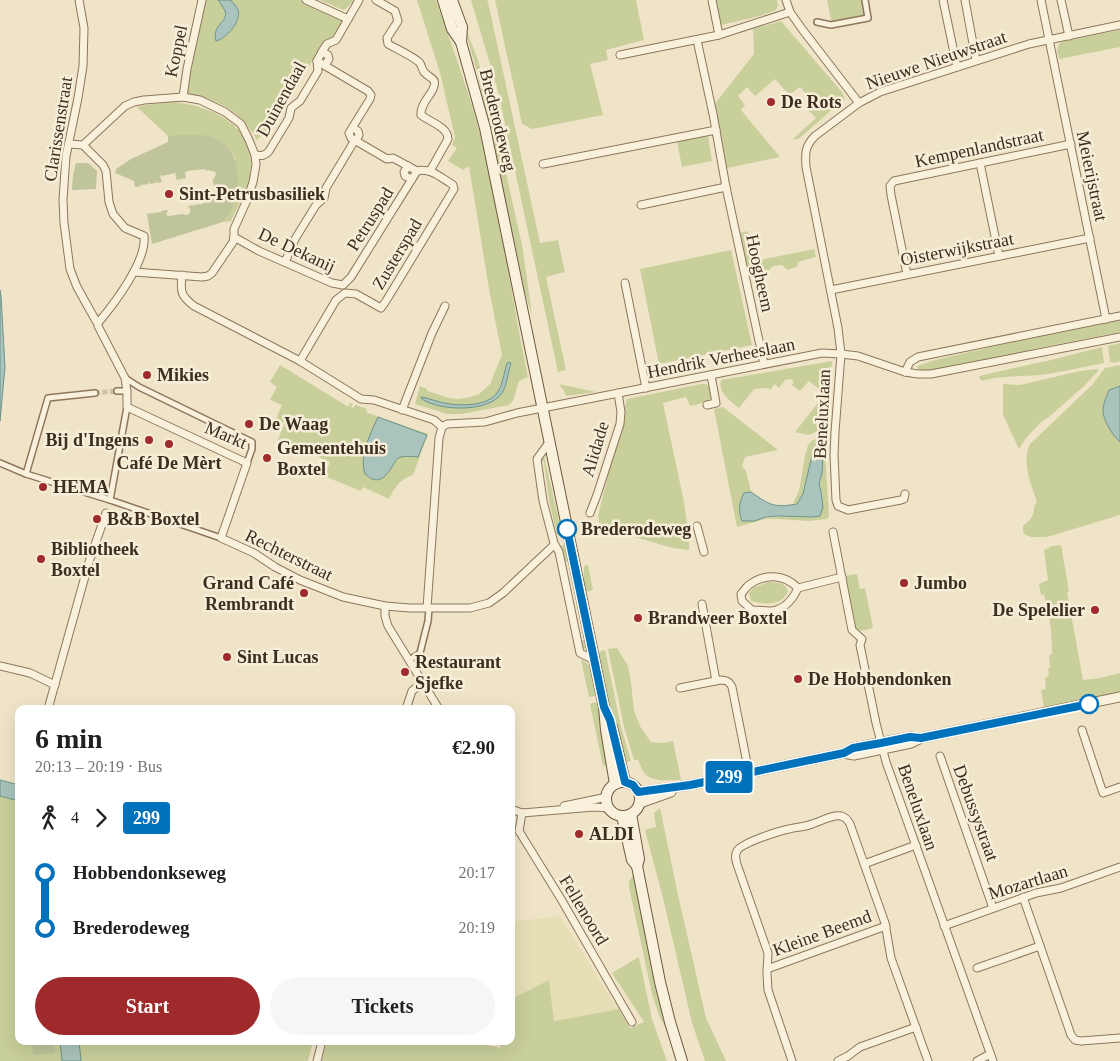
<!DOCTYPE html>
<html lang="en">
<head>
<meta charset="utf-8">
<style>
	:root { --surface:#fff; --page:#f6f6f6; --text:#202124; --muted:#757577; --accent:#9e2a2b }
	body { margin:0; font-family:Georgia,serif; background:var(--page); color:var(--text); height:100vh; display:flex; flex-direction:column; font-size:19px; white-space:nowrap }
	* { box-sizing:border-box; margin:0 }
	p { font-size:16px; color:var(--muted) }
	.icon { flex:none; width:28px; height:28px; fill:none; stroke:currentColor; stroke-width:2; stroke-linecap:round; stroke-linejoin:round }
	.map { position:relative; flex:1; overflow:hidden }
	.panel { position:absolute; left:15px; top:705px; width:500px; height:340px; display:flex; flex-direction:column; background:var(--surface); border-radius:10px; box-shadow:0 5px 20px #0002 }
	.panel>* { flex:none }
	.badge { padding:0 10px; border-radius:4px; font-size:18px; line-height:32px }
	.map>.badge { position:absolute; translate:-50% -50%; box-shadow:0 0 0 2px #fff }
	.legs { display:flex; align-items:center; gap:8px; height:55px; padding:0 20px; font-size:16px }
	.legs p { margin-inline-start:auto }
	.summary { display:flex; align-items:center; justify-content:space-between; height:85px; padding:0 20px }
	h1 { font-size:28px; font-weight:700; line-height:38px }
	.primary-button { display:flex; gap:10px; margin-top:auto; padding:10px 20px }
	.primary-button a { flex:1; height:58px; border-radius:30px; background:var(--accent); color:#fff; font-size:20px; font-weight:700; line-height:58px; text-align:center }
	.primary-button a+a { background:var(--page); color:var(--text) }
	ul { padding:0 20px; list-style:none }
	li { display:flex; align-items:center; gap:18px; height:55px; font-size:19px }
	li i { display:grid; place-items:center; width:8px; height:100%; margin:0 6px; background:currentColor }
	li i::after { content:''; width:12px; height:12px; margin:-6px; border:4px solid; border-radius:50%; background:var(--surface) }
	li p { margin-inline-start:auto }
	li:first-child i { background:linear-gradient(#0000 50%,currentColor 0) }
	li:last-child i { background:linear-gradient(currentColor 50%,#0000 0) }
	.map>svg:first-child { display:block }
</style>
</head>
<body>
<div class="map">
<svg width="1120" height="1061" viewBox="0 0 1120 1061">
	<rect width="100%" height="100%" fill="#f0e4c8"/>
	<polygon fill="#e6deb5" points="560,916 612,1000 619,1009 554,1021 549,980 511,999 511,922"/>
	<g fill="#c9cf9b">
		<path d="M206,0h12l7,11v7c-6,8 -10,10 -10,21l5,1c8,-7 22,-18 18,-30 -1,-4 -5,-6 -7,-10h69l44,19 -11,18 -11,9 -30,46 -21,36 -15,12 -1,-4c-4,-5 -8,-11 -12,-16 -14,-15 -37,-24 -57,-26z"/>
		<polygon points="320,0 354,0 346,9 343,10"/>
		<path d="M417,0h19c15,44 32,88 44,134 21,80 31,162 48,243l-9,4 -6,20 -4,4 -47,9h-15l-32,-10 5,-18 7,3v2l22,7 10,1 11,-2 9,-3 11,-10 12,-29 -13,-66 -20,-123 -6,4 -15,-9 9,-13 -5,-3 3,-8 -15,-64z"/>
		<polygon points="471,0 487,0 488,2 540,243 558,240 565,272 546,277 566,370 558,372 498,91"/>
		<polygon points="495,0 636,0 644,40 606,50 608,60 590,64 603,115 532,129 522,124"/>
		<polygon points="715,0 777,0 778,5 776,10 760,16 721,25"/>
		<polygon points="827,0 863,0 866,17 832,24"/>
		<polygon points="462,19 478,60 494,119 523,250 532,316 525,292 477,72"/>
		<path d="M781,21l60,70 4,7c-5,7 -13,11 -19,17 -9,8 -18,16 -28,24h-5l23,-21 -7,-7 7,-6 -16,-18 -11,8 -14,-16 -20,17 -8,-9 -9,9 7,9 -4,5 39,47 -53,11 -13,-63 40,-51 -1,-25z"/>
		<polygon points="1120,30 1120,47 1059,59 1057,51 1059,44 1061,42"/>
		<path d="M174,102c36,4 80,22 77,65 -1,18 -12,37 -20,54l-8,1 4,-5 8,-59c-15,-28 -40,-23 -67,-22l-31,-29 9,-2z"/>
		<polygon points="705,135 708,136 712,161 682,167 677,141"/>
		<polygon points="748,231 755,261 814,249 816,257 798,262 797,267 787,270 782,265 773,266 768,271 749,275 740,233"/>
		<polygon points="731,250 752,345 659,364 640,269"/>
		<polygon points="1120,320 1120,332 1038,348 997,359 935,371 919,371 917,366 935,360 1013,342"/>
		<polygon points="1120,343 1120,361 1115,363 1110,362 1108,346"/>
		<path d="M1102,347l2,16c-21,4 -42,9 -64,12 -20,2 -40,0 -58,6l-2,-2 -1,-3 72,-16z"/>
		<path d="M832,361l-4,50 -5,18 -15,6 -13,-3 30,-38 -16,-13 -9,10 -8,-6 2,-3 -3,-3 -6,1 -6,8 -4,-4 -5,6 -2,-2 -14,1 -15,19c-10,-8 -21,-15 -18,-28z"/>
		<path d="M280,365l67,41h2l1,-3 3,1 -2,3 2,1 3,-3 11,4 -1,3 2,1 60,21 -15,41c-13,4 -18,12 -24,24l-26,-12 -2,4 -37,-15 6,-14 -52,-23 7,-16 -9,-4 6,-14 -12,-5 7,-13 -7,-5z"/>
		<path d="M1120,365v21l-4,1v52l4,3v73l-73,22h-16l-7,-3 -1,-4v-4c6,-5 12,-10 11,-19l3,-5c-6,-19 -16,-39 -7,-58l62,-59 13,-17z"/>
		<polygon points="1097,369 1099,370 1084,386 1049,417 1040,423 1026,438 1019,449 1003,415 1003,384 1020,385 1080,371"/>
		<polygon points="559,384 596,392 566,396 564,391"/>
		<path d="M701,384h5c18,14 -5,20 -16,22l-4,-9 -23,6 21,99 5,34v14l-16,-2 -42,-12 -14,-1 -13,-4 -4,-4 -2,-11 29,-117z"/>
		<path d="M723,407l55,43 -33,7 -3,9 4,5 5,21 -7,1 10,28c19,-6 38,-4 58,-4l9,-25 -2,-9 3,-10 -9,-22 -10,43 -6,10 -4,-1 6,-12 6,-35 3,-11 5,-5 11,-3 5,79 -2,3 -18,2 -31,-2h-12l-29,8 -23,-118z"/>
		<polygon points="544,456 562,534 557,535 549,500 544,462 542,462 542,457"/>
		<path d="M566,544l22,107 -7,-5 -1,-5 4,-1 -16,-78h-4c-2,-6 1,-11 -5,-15z"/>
		<polygon points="1061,545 1069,591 1067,592 1083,680 1100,678 1120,673 1120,692 1044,708 1041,690 1046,689 1045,678 1049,676 1048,669 1050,668 1049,656 1052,654 1051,628 1044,594 1041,595 1039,584 1048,580 1044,550 1052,546"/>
		<polygon points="588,565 593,590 586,592 584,591 584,566"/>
		<path d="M857,574l3,15 5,-1 8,40c-7,2 -14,5 -19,-2l-9,-50z"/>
		<path d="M768,582c9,1 17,-1 20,10 -7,14 -23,13 -37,9l-2,-8 4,-5z"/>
		<path d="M617,648l11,18 3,16 3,29 7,17 10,14 11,1 11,-2 8,39c-13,0 -31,3 -38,-9 -2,-3 -3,-7 -5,-11h-4l-10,-33 -16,-78z"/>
		<polygon points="605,650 621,727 631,761 622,763 618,742 606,699 598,655 601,651"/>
		<path d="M581,660c13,3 13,23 15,34l-1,2 -6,1z"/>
		<polygon points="595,702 598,703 609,765 603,766 590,704"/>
		<polygon points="0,796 19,801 19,1041 60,1041 62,1061 0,1061"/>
		<polygon points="660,808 678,895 706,1018 726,1061 705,1061 692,1023 663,898 645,830 656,827 654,813"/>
		<polygon points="633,875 662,1008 670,1036 660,1018 652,994 629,887 629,882"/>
		<polygon points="639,957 652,1019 667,1061 322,1061 327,1041 470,1041 500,1048 502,1041 511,1041 511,999 549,980 554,1021 619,1009 630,1028 644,1022 612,973"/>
		<polygon points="79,1041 313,1041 308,1061 81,1061"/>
	</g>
	<g fill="#bfc49a">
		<path d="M168,136c14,-1 30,-3 43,1 29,8 31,44 22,68 -2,6 -6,12 -10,17l-71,22 -5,-30 6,-1 1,1v-1l6,-1 1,1v-2l6,-1 1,2 -2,1 2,4 1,-1 13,-2 5,1 3,-2v-4l-2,-3 6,-1 1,1v-1l5,-1v1l1,-1 7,-2 2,1 5,-10h1l-3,-11 1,-1h-2l4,-6 -1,-2 1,-1 -8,-2 -1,1 -2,-2 -18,2 -2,2 1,5 -3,1v-2l-1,2 -5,1 -2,-5 2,-2h-1l-14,3 -1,-1 -1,1 2,6 -6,1 -1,-2v2l-5,1 -1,-2 -1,2 -5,1 -2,-1v2l-6,1 -1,-6 -19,-8 1,-4 15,-10 37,-17z"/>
		<polygon points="76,163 88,163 97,171 96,189 72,190 73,175"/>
		<polygon points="32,1041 54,1041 55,1053 33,1055"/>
	</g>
	<g fill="#a9c4bc" stroke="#6f938a">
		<path d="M218,0h13c2,4 6,6 7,10 4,11 -12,29 -22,31 -5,-16 13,-19 9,-30 -2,-4 -5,-8 -7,-11z"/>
		<polygon points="0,290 1,296 5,367 0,421"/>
		<path d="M509,362l2,1c-3,9 -4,22 -9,30 -13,20 -63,18 -80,6l-1,-2c8,1 16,5 23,6 16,3 42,4 53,-10 6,-8 7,-21 10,-30z"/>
		<path d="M1120,386v56c-8,-7 -17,-22 -17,-32 0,-7 4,-14 6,-20z"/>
		<path d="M378,417l49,18 -9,22c-28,-3 -18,4 -34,20 -7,5 -13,3 -19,-3 -6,-19 5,-39 13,-57z"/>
		<path d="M817,448l5,1 1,6 -1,18 -3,10 2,9 2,15 -3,9 -8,1 -35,-1 -11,1 -12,4h-12c-4,-10 -3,-18 2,-28l7,-1c19,13 22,16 46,12l6,-10 10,-43z"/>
		<polygon points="0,780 19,785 19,801 0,796"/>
		<polygon points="60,1041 79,1041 81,1061 62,1061"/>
	</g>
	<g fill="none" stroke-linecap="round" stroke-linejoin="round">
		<polyline stroke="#ccc0a6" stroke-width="5" stroke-dasharray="5 2.5" stroke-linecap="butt" points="95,393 117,391"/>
		<g stroke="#8d765c" stroke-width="8">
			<g id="pedestrian">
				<polyline points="817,22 831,25 868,18 865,0"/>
				<polyline points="125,378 139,387 252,442 252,449 247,463"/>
				<polyline points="117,391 127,391"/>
				<polyline points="0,463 26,474 110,500 221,538"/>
				<polyline points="26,474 48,398 95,393"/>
				<polyline points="110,500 127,407"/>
				<polyline points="409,660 420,653 428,621 429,608"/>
			</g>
		</g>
		<g stroke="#8d765c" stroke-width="9">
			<g id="minor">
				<polyline points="79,0 84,28 83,66 78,98 66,156 63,200 64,223 70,269 77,287 96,321 98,323 98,326 125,378 127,391 127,407 247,463 221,538 254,553 275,567 300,580 343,597 385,606 410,608 470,608 489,603 503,593 554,545"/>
				<polyline points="306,0 348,19"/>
				<path d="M376,0l19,11 3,10 -11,17 1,6c9,5 24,12 31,18 3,3 3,8 5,10 6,7 15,6 8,19 -4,7 -12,15 -11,24 9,7 27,12 27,24l-18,32"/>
				<polyline points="712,0 719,35"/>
				<polyline points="786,0 790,12 802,29 859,103"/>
				<polyline points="943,0 957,67"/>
				<polyline points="965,0 976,60"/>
				<polyline points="1041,0 1106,319"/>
				<polyline points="1061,0 1069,36"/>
				<polyline points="697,40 713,114 726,187 764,364"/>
				<polyline points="322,52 328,55 329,59 325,65"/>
				<polyline points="620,55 719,35 790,12"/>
				<polyline points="183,97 187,69 202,0"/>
				<polyline points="353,128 358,131 359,135 356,141"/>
				<polyline points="69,144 83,145 125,106 134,102 144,100 183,97 200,100 225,112 241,124 249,140 255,155 256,165 253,182 247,200 234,229 234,237 233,242 212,273 208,276 202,277 134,272"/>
				<path d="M83,145l20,20 3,6 3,31 4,12 12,14 19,8c3,25 -30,68 -46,87"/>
				<path d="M255,155c6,1 10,1 14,-4l20,-33 2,-10 9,-7 18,-30 -1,-10 6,-11 4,-6 9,-4 23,-40"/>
				<polyline points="980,163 999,256"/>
				<polyline points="543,164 716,130"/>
				<polyline points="408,166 404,172 405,176 412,179"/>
				<polyline points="641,205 726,187"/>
				<polyline points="234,237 259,251 332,283 343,285 351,277 417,171"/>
				<polyline points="285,262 295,239 316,205 324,198 326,188 355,140"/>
				<polyline points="907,274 891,195 890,186 894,181 1071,144"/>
				<path d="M182,275c-2,17 -1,21 12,31l106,55 61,38 13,1 60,20 8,7"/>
				<polyline points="625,283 646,388"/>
				<polyline points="831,290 1090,238"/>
				<path d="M300,361l36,-61 9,-7 11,1 25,14 5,-7 68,-112 -1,-4 -3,-2c-11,-7 -20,-15 -33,-12l-24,-13 -6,1 -36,-21 -2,-5 21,-34 1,-4 -3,-4 -51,-30"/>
				<polyline points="905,372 910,362 918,357 1120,316"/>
				<polyline points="707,405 716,403 711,375"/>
				<polyline points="402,410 432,333 445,306"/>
				<polyline points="442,427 447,424 485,422 517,413 822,353 841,354 858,356 905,372 918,374 931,374 1120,337"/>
				<polyline points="550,441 537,459 543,501 554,543 559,552 580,653 594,660"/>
				<path d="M905,494l-1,5 -3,1 -53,10 -10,-4 -2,-6 -2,-45 1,-23 6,-78 -3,-26 -32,-161c-1,-14 -1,-21 9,-31l44,-33 21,-11 149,-48 91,-19"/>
				<polyline points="590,513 597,495 620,424 621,412 618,393"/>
				<polyline points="697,526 704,552"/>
				<polyline points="833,532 852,630 862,639 860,645 876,723 886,762 993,1061"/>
				<path d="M798,588c-5,11 -13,21 -26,23 -6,0 -14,-1 -20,-1l-10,-9 -1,-7c3,-3 5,-7 8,-9 16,-12 35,-11 49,3l44,-11"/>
				<polyline points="702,604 716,681"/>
				<polyline points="385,606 385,616 388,626 439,709"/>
				<polyline points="427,608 439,438 442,427"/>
				<polyline points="0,666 30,673 55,685"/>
				<path d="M680,688l40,-8c6,0 9,1 12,7l17,86"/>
				<polyline points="48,709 89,562 106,513"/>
				<polyline points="406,709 412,691 423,682"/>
				<polyline points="1082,730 1103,793 1120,787"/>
				<polyline points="940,756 993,908"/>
				<polyline points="564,806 607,797"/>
				<polyline points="511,809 522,813 594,807 609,808"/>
				<polyline points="522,813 519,831 561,899 632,1022"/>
				<polyline points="864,864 916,845"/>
				<polyline points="1023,897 1071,1035 1075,1040 1081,1041 1120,1038"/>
				<polyline points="944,926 1036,893 1061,888 1120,867"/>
				<polyline points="977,968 1040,946"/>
				<polyline points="767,969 886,926"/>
				<polyline points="317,1061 322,1041"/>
				<path d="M792,1061l-24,-71 -1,-16 1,-21 -28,-80c-2,-7 -7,-16 -3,-22 4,-8 42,-20 52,-22 8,-2 16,-2 23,-5 8,-2 20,-10 29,-8 4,1 7,4 9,8l35,99 6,35 37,103"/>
				<polyline points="838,1061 848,1056 860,1047 916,1027"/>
				<polyline points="977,1061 990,1054"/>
			</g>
		</g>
		<g stroke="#8d765c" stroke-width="11">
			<g id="tertiary">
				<polyline points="844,753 854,755 911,743 921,738 1120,697"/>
				<polyline points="639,792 690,785 844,753 853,748 910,737 921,738"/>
				<polyline points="640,803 671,792"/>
			</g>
		</g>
		<g stroke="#6f573f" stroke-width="12">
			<g id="secondary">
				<polyline points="443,0 452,29 461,42"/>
				<polyline points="452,0 462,27 461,42 485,128 604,707 606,730 615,784"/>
				<polyline points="612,727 625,782"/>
				<circle cx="623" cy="799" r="17"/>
				<polyline points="631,814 639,859 637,866 660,982 670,1022 682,1061"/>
				<polyline points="622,816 632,860 637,866"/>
			</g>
		</g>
		<use href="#pedestrian" stroke="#faf1dc" stroke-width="5"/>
		<use href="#minor" stroke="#faf1dc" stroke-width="7"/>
		<use href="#tertiary" stroke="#faf1dc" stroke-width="9"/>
		<use href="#secondary" stroke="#faf1dc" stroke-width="10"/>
	</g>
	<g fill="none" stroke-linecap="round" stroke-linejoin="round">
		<g stroke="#fff" stroke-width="11">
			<polyline id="line-1" points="567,529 604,707 610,720 625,782 633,785 638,792 690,785 844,753 853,748 881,743 910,737 921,738 1089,704"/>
		</g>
		<use href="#line-1" stroke="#0072bc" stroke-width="8"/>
	</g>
	<g fill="#9e2a2b" stroke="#f7eed8" stroke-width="2">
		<circle cx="771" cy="102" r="5"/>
		<circle cx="169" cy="194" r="5"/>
		<circle cx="147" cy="375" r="5"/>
		<circle cx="249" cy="424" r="5"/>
		<circle cx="149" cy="440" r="5"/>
		<circle cx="169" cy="444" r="5"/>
		<circle cx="267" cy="458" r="5"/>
		<circle cx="43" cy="487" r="5"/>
		<circle cx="97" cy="519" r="5"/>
		<circle cx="41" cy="559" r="5"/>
		<circle cx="904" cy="583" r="5"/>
		<circle cx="304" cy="593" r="5"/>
		<circle cx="1095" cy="610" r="5"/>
		<circle cx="638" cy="618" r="5"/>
		<circle cx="227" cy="657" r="5"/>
		<circle cx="405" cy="672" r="5"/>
		<circle cx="798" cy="679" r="5"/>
		<circle cx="579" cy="834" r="5"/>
	</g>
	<g fill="#fff" stroke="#0072bc" stroke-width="2.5">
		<circle cx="567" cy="529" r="9"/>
		<circle cx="1089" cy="704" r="9"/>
	</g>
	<g text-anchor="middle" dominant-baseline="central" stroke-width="5" stroke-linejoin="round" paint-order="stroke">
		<g font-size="18" fill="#3d2e20" stroke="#f7eed8">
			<text transform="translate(176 51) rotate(-78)">Koppel</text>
			<text transform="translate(936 60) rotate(-19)">Nieuwe Nieuwstraat</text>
			<text transform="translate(281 99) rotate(-61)">Duinendaal</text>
			<text transform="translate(498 120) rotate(76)">Brederodeweg</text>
			<text transform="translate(58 129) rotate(-81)">Clarissenstraat</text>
			<text transform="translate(979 148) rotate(-12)">Kempenlandstraat</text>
			<text transform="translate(1092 176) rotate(78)">Meierijstraat</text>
			<text transform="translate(370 219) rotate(-58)">Petruspad</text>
			<text transform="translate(957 249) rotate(-11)">Oisterwijkstraat</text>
			<text transform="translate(297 250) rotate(25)">De Dekanij</text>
			<text transform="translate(397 254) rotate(-59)">Zusterspad</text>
			<text transform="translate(760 273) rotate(78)">Hoogheem</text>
			<text transform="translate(721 358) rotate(-11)">Hendrik Verheeslaan</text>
			<text transform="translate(822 414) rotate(-87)">Beneluxlaan</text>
			<text transform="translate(226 435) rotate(23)">Markt</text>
			<text transform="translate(595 449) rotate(-73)">Alidade</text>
			<text transform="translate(289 555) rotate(26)">Rechterstraat</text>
			<text transform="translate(918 807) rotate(71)">Beneluxlaan</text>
			<text transform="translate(976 813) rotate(70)">Debussystraat</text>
			<text transform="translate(1028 882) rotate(-17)">Mozartlaan</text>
			<text transform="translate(584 910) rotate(59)">Fellenoord</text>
			<text transform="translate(822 933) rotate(-20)">Kleine Beemd</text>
		</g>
		<g font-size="18" font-weight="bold" fill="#3d2e20" stroke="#f7eed8" text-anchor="start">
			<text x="781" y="102">De Rots</text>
			<text x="179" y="194">Sint-Petrusbasiliek</text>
			<text x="157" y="375">Mikies</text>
			<text x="259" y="424">De Waag</text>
			<text x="139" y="440" text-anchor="end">Bij d'Ingens</text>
			<text x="277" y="448">Gemeentehuis<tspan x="277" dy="21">Boxtel</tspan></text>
			<text x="169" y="463" text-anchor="middle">Café De Mèrt</text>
			<text x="53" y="487">HEMA</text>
			<text x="107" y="519">B&amp;B Boxtel</text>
			<text x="51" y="549">Bibliotheek<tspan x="51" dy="21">Boxtel</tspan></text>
			<text x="294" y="583" text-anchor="end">Grand Café<tspan x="294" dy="21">Rembrandt</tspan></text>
			<text x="914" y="583">Jumbo</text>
			<text x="1085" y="610" text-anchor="end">De Spelelier</text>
			<text x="648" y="618">Brandweer Boxtel</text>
			<text x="237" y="657">Sint Lucas</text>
			<text x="415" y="662">Restaurant<tspan x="415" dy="21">Sjefke</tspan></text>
			<text x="808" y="679">De Hobbendonken</text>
			<text x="589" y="834">ALDI</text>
		</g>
		<g font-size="18" font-weight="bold" fill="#3d2e20" stroke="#f7eed8" text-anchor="start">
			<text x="581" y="529">Brederodeweg</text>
		</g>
	</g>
</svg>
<b class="badge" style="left:729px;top:777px;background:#0072bc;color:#fff">299</b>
<section class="panel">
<div class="summary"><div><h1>6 min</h1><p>20:13 – 20:19 · Bus</p></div><b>€2.90</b></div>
<div class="legs"><svg class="icon" aria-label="walk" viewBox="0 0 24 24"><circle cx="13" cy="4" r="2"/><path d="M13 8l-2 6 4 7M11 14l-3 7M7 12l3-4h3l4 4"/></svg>4<svg class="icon" aria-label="forward" viewBox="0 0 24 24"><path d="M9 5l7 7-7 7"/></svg><b class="badge" style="background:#0072bc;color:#fff">299</b></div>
<ul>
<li><i style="color:#0072bc"></i><b>Hobbendonkseweg</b><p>20:17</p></li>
<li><i style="color:#0072bc"></i><b>Brederodeweg</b><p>20:19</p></li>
</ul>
<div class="primary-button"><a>Start</a><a>Tickets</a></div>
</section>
</div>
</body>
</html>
